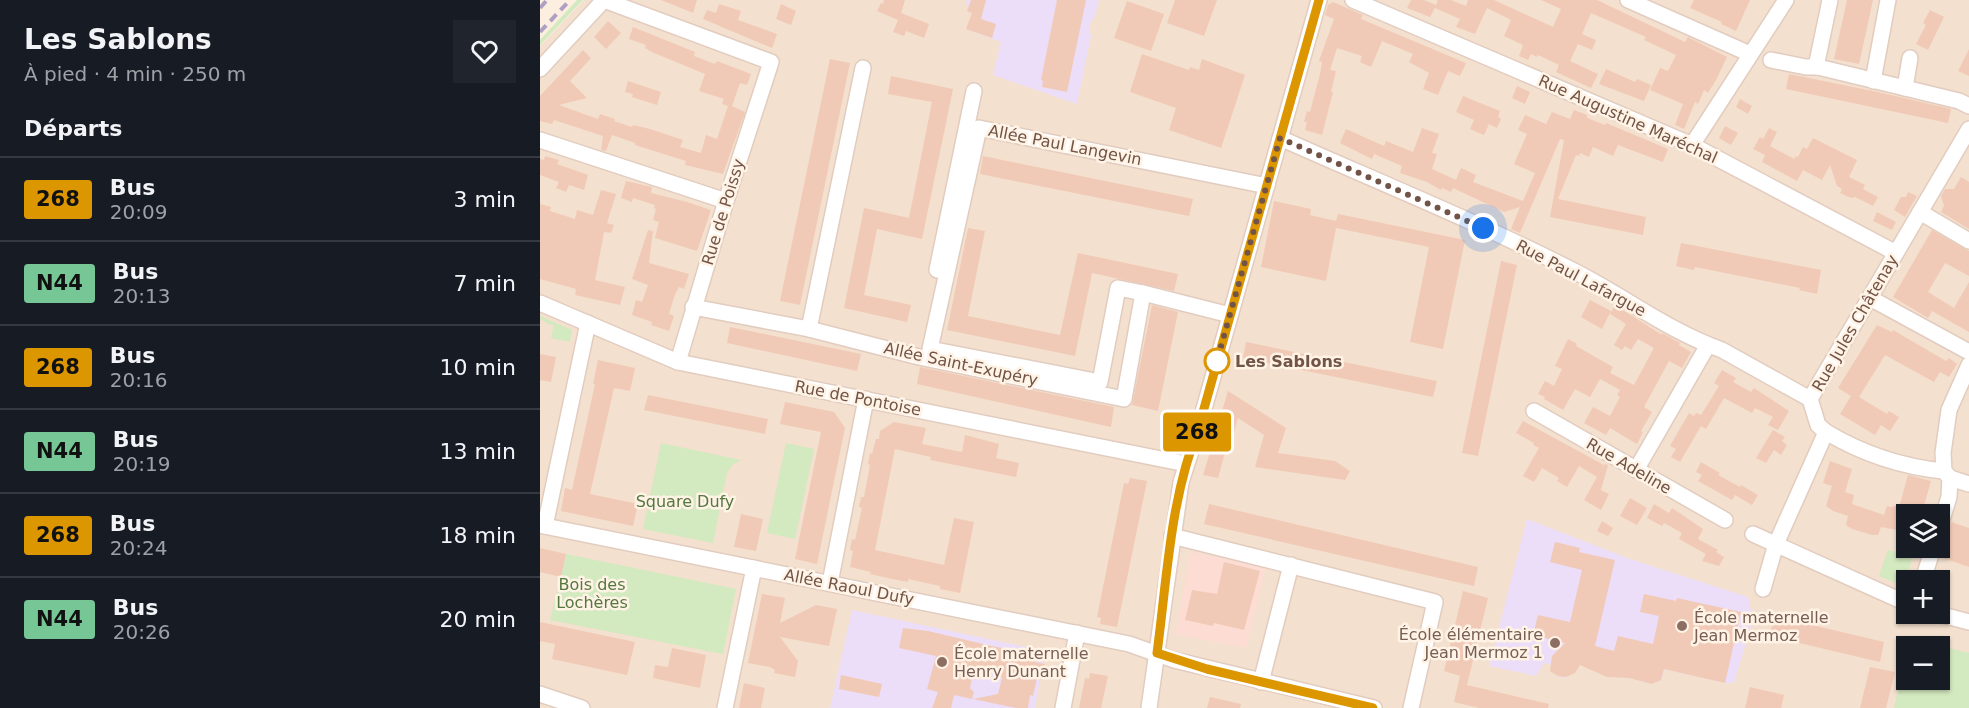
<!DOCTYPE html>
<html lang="fr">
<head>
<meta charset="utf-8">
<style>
	:root { --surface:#171b24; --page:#20242c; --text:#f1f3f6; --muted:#9ea1a6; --line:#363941 }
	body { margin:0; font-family:"DejaVu Sans",sans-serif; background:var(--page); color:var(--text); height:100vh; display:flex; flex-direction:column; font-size:22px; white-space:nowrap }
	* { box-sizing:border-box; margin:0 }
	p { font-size:20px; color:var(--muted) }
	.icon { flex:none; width:33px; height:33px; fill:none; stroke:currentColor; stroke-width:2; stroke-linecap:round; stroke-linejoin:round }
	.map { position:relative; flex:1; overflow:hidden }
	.panel { display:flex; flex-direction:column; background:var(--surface); width:540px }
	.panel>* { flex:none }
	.badge { padding:0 12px; border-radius:4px; font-size:21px; line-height:39px }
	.tools { position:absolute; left:1356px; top:504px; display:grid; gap:12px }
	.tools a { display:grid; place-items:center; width:54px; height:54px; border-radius:0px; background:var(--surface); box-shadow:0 2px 4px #0004; font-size:30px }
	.you { position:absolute; width:30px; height:30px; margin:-15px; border:4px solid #fff; border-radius:50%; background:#1a73e8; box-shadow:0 0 0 9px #1a73e833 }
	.map>.badge { position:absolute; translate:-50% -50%; box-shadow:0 0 0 3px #fff }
	h2 { padding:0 24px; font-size:22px; line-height:54px }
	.round { display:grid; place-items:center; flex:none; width:63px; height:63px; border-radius:0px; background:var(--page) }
	.head { display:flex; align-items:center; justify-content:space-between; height:102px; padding:0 24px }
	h1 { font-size:28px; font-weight:700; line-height:45px }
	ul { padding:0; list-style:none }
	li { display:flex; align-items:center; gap:18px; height:84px; padding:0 24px; border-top:2px solid var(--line) }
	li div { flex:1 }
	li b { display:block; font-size:22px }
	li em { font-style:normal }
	li .badge { min-width:66px; font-weight:700; text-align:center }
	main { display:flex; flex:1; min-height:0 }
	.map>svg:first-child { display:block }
</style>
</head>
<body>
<main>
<section class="panel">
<div class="head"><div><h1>Les Sablons</h1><p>À pied · 4 min · 250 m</p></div><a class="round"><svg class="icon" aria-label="heart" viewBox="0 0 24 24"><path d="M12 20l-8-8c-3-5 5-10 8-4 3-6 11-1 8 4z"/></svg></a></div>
<h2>Départs</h2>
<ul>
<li><span class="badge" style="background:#dc9600;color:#111">268</span><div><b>Bus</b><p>20:09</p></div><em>3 min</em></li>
<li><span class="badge" style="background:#77c695;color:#111">N44</span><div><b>Bus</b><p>20:13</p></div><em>7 min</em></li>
<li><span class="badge" style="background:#dc9600;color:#111">268</span><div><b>Bus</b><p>20:16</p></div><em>10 min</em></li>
<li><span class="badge" style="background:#77c695;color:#111">N44</span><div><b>Bus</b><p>20:19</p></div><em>13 min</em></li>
<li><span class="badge" style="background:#dc9600;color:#111">268</span><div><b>Bus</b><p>20:24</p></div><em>18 min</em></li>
<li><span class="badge" style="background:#77c695;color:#111">N44</span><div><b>Bus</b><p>20:26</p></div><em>20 min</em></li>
</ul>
</section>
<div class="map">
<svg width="1429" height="708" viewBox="0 0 1429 708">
	<rect width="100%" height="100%" fill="#fcefe0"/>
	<path fill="#f3e0ce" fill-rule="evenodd" d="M44,0h1385v708h-1429v-662zM1366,514h34v34h-34zM1366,580h34v34h-34zM1366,646h34v34h-34z"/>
	<polygon fill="#fddcd3" points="651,552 726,567 706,648 635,634"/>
	<g fill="#ecddf8">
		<polygon points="427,0 559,0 555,16 551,21 549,31 551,36 537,104 453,75 461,42 426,29 433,14 427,11 429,6 426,4"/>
		<polygon points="987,519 1090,559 1208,597 1213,620 1194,683 1185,683 1125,669 1121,680 1112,684 1089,678 1067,677 1039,664 1035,673 1024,678 1016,675 1010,664 1004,663 996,676 949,666"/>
		<polygon points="312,610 505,651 495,708 290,708"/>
	</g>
	<g fill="#d3e9bf">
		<polygon points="37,0 43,0 0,45 0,40"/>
		<polygon points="0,316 32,330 30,342 11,338 14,325 8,324 0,319"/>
		<polygon points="121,443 201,460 192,465 187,473 173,543 103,529"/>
		<polygon points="246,443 274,449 255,539 227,533"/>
		<polygon points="1348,550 1373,556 1363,586 1339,576"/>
		<polygon points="26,554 196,589 183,654 10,620"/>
		<polygon points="1371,639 1429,653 1429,708 1354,708 1366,657 1366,680 1400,680 1400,646 1369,646"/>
	</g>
	<g fill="#f1cab7">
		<polygon points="121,0 157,0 153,13"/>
		<polygon points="344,0 365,0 361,13 389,24 384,38 366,31 364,36 353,32 358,20 337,11 341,3 343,4"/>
		<polygon points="431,0 446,0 441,19 456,24 452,38 426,29 432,13 427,11"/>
		<polygon points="517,0 546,0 527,92 502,87 503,81 501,80"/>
		<polygon points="635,0 677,0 664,36 627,23"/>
		<polygon points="871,0 884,0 896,5 898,0 911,0 926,6 928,0 954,0 1013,27 1021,9 1001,0 1057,0 1145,42 1148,37 1187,57 1176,80 1168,93 1164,90 1158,104 1155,102 1144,129 1135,125 1143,104 1110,90 1120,68 1128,71 1136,55 1104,40 1106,37 1051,13 1042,34 1056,40 1052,50 1038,44 1030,61 1058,74 1051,88 1016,72 1019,65 998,55 997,57 991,54 988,60 979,56 983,45 964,36 971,20 947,8 935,34 916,27 920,19 895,8 890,17 867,8"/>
		<polygon points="1154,0 1210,0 1196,31 1181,24 1182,22 1150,8"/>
		<polygon points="1307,0 1333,0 1319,64 1294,59"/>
		<polygon points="587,1 624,14 611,51 574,38"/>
		<polygon points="793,2 823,15 821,19 926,63 920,76 908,71 898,95 883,89 889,73 869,62 873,54 842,41 831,67 820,62 822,56 797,48 790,70 796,71 791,92 793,92 782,135 765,130 767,122 764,122 767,111 770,112 780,74 782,62 779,61 794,19 785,15 788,5"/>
		<polygon points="179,4 201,11 198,20 237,34 232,48 163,19 167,10 176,13"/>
		<polygon points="241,4 256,11 251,25 236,19"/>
		<polygon points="1390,10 1404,17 1388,50 1376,44 1386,25 1383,23"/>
		<polygon points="68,21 81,33 66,49 54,37"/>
		<polygon points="93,27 155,52 154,56 175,64 177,61 211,74 207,85 200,83 192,106 205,112 183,174 145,165 146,161 95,145 95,143 72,135 66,151 61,150 63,136 14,120 12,124 0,121 0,96 43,50 51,58 30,81 47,98 19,105 58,119 60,114 75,119 74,121 92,127 93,125 110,129 143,140 140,147 161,153 166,135 177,139 188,106 182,104 184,99 159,91 165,74 114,53 105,48 106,45 89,39"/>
		<polygon points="1429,49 1429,76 1418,71"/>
		<polygon points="602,54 649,70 650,67 659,70 662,59 705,75 681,148 629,130 636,108 590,92"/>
		<polygon points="290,59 310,63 260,305 240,301"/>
		<polygon points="1066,69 1095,82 1097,79 1111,85 1104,101 1059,84"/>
		<polygon points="1249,74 1338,92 1411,109 1408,123 1246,89"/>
		<polygon points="351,76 413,89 382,239 337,229 324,295 371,305 367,322 304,308 324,208 369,218 392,102 348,94"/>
		<polygon points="88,81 121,92 117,105 92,97 93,94 85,92"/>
		<polygon points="977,86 990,92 985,104 972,98"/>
		<polygon points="923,96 960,111 958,117 961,119 957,128 949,124 944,135 930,129 934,120 916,112"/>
		<polygon points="1200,99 1212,106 1208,114 1196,107"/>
		<polygon points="1034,110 1047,115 1047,118 1065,125 1066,123 1128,149 1123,162 1078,145 1073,156 1053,147 1049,157 1040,153 1039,156 1036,155 1018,199 1106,217 1103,235 1010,217 1024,140 1020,139 980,233 971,229 980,207 964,212 913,188 911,192 902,188 901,190 887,182 860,173 862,166 834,154 832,159 800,143 806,129 844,146 846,141 873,152 882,128 899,134 892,153 897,154 892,169 916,180 913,187 921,168 936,175 933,182 983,201 995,173 974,164 987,134 978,130 985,115 1006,124 1012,112 1030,119"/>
		<polygon points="1185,126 1198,133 1191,145 1179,138"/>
		<polygon points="1229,128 1237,132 1230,146 1254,159 1256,156 1258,157 1263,147 1267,149 1273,138 1317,160 1309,177 1325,185 1323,189 1338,197 1333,206 1315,197 1311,198 1300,193 1302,189 1297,186 1290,165 1282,180 1263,170 1257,181 1222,162 1225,155 1213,149 1220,137 1223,139"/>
		<polygon points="5,156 19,160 17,164 48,175 44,190 29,185 26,192 16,188 19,182 0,175 0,159 4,160"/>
		<polygon points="443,156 653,199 649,216 440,174"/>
		<polygon points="1421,177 1429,182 1429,229 1401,212 1404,206 1401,196 1405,189 1414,189"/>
		<polygon points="86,181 112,187 111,193 147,202 171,210 157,251 115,238 119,222 113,220 116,209 114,208 115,205 93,198 92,202 81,198"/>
		<polygon points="61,190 76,194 67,223 74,225 71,233 64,232 55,280 85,287 80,305 35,295 36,289 0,279 0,204 11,207 10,211 35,219 37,210 53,215"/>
		<polygon points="1368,192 1377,196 1365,217 1354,210 1361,197 1366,197"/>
		<polygon points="734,201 771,209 770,215 796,221 798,214 925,240 903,349 870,342 889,247 796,228 786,281 721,267"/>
		<polygon points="1337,212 1356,222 1352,230 1333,221"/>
		<polygon points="428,228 445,231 428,316 520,335 538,253 638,274 634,291 552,273 535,356 407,330"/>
		<polygon points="108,230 113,231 109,263 149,274 144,289 139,287 135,294 129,314 134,316 129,331 111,325 112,322 92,315 96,300 102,302 108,285 92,279"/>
		<polygon points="1392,230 1429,251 1429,276 1405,263 1388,292 1414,308 1429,282 1429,332 1392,311 1388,318 1353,297"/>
		<polygon points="1141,243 1281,270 1277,294 1259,290 1260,288 1155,267 1154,270 1136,266"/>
		<polygon points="961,261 977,265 938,456 922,453"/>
		<polygon points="1050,300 1071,311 1062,329 1041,317"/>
		<polygon points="612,305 638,312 618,411 592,405"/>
		<polygon points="1075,305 1122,335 1122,333 1140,343 1139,345 1151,352 1142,368 1129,361 1104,407 1112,412 1101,431 1103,432 1097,444 1070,428 1066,435 1044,423 1053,407 1070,416 1080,397 1077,395 1080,390 1060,379 1050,397 1035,389 1023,410 1004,399 1005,397 998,394 1005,381 1014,386 1022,369 1015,366 1028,339 1037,344 1036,346 1073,367 1070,373 1094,385 1114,348 1098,339 1091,350 1085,346 1082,350 1074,345 1086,324 1070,314"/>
		<polygon points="1337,325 1352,332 1353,330 1406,361 1409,358 1417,364 1409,377 1400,372 1394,382 1345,355 1319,397 1347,414 1349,411 1359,417 1350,431 1341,425 1335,435 1300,414 1311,396 1298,388"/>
		<polygon points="190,327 321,354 317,371 187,343"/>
		<polygon points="706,342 897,381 893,397 703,358"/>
		<polygon points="0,354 16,357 11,382 0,380"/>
		<polygon points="58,360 95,368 90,391 74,388 50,494 98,504 93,526 21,511 25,488 32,490 55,384 53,384"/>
		<polygon points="380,367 574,407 571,427 377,384"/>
		<polygon points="1182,370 1196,378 1193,382 1211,392 1214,388 1249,411 1238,430 1228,425 1233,417 1215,408 1212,413 1184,398 1166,429 1161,426 1140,462 1131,457 1136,449 1130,446 1149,413 1154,416 1156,413 1161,415 1179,386 1174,383"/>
		<polygon points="688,391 746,428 738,453 795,461 810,471 805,480 715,467 724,435 698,418 690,445 687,445 678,478 663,475 675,436 681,436 682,411"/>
		<polygon points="108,395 228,419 225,434 104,410"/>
		<polygon points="245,402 294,412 305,428 277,564 255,559 281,432 240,424"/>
		<polygon points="983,421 1064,465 1057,477 1065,464 1068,465 1061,490 1069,494 1061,510 1044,500 1057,477 1039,466 1027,487 1017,481 1019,478 1002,468 994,482 983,476 999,448 993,445 994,443 976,433"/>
		<polygon points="354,422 386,428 382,444 422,452 425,435 459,444 456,458 479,463 476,477 390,460 391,457 355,449 335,550 404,565 414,518 434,522 420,593 400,589 400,586 368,579 368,582 357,580 330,574 331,572 310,567 313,551 310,550 312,539 315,540 322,508 319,507 321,497 324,497 330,465 328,464 330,453 332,454 336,439 339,439 340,431"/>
		<polygon points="1233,430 1245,437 1242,441 1247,445 1241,455 1234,450 1226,463 1216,458"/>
		<polygon points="1290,461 1312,469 1305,492 1314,495 1312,504 1344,515 1347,506 1351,507 1360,504 1368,475 1391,481 1383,509 1379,514 1368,511 1362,531 1341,527 1338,535 1332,535 1312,529 1306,525 1308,516 1293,511 1286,506 1292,486 1283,483"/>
		<polygon points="1161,462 1180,473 1178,475 1200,487 1198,491 1201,485 1218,495 1212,505 1195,495 1192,500 1158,481 1162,475 1156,472"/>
		<polygon points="590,478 607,481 577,627 560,624 561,618 557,617 584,483 588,484"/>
		<polygon points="1090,498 1107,508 1097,525 1080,516"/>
		<polygon points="669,504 938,567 934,586 664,524"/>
		<polygon points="1114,504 1129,513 1132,508 1163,529 1158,539 1178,550 1176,552 1184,557 1179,566 1162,561 1166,554 1139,539 1142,533 1124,523 1122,526 1107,518"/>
		<polygon points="201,514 223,519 216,551 194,547"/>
		<polygon points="1062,521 1073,528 1068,536 1057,531"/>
		<polygon points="1411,522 1429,528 1429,567 1400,557"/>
		<polygon points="1015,542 1040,548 1039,552 1075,560 1055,646 1074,651 1078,636 1113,644 1119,616 1100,612 1104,594 1136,601 1137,598 1201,612 1185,683 1124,669 1121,680 1112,684 1089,678 1067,677 1040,665 1035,673 1026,677 1018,676 1010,671 1012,656 1025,643 993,635 998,615 1030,622 1042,570 1010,562"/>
		<polygon points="0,548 26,554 21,577 0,572"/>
		<polygon points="684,562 720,571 704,630 674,623 673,626 645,620 652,590 677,594"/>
		<polygon points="923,591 948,598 927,685 1009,704 1008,708 939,708 914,702 920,676 904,671"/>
		<polygon points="222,594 245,598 240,623 276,605 297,609 289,646 240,637 258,661 255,677 234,673 235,670 230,667 208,663"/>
		<polygon points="1234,616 1344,642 1340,662 1230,636"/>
		<polygon points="0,622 95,642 87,675 12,659 15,644 0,641"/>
		<polygon points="363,628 388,631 456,647 497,653 495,662 505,664 502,679 497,678 493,696 490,695 488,708 476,708 433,699 458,694 462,678 450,666 433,672 430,688 434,692 432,699 414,695 411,708 392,708 398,692 387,689 396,656 359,648"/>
		<polygon points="132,648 166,655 160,688 113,678 115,665 128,667"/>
		<polygon points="1330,667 1355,672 1346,708 1320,708"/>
		<polygon points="550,673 568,676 561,708 539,708 545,678 549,679"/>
		<polygon points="301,675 342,684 339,697 299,689"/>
		<polygon points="204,683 225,688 221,708 199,708"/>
		<polygon points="1210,687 1244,695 1241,708 1205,708"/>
		<polygon points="670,697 701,704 700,708 667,708"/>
	</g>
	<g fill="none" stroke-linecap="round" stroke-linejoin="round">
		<g stroke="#e2ccbf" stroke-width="18">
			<g id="minor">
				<polyline points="813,0 1152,145 1356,253"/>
				<polyline points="1088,0 1210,54"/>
				<polyline points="1290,0 1277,62 1278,67 1419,101 1429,106"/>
				<polyline points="1231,60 1266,67 1278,67"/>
				<polyline points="0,69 64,0 231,62 186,201 138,362"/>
				<polyline points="1333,81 1348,0"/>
				<polyline points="1365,88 1370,58"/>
				<path d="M740,138c99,44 200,85 296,134 49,25 94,60 146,78l88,49"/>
				<polyline points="0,140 186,201"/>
				<polyline points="1152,145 1246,0"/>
				<polyline points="1380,212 1429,241"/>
				<polyline points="397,270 434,91"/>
				<polyline points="603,293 578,288 560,382 390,349 439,128 727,186"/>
				<polyline points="1330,298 1429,352"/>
				<polyline points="0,303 138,362 646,464"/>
				<polyline points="153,307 269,329 379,357 584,399 603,293 690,315"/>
				<polyline points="269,329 323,68"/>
				<polyline points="994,411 1185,520"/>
				<path d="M1286,432c37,22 76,35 118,39"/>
				<polyline points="1096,470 1168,345"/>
				<polyline points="1410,478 1429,484"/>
				<polyline points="0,525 589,644 634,660 834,708"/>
				<polyline points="5,526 48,323"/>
				<polyline points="1400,526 1409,497 1410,478 1404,471 1403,453 1409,410 1429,365"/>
				<polyline points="1213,534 1366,603"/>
				<polyline points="632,536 895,602 871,708"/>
				<polyline points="1383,580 1393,548"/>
				<polyline points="290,583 326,399"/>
				<polyline points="1223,589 1236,544 1286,432 1278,425 1270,399 1429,129"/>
				<polyline points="1399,614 1429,622"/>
				<polyline points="721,682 751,565"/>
				<polyline points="0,694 42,708"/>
				<polyline points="185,708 214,568"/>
				<polyline points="523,708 537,633"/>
				<polyline points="609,708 641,482 658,430 779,0"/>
			</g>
		</g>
		<use href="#minor" stroke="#fff" stroke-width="15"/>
		<g stroke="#b09fc4" stroke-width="4" stroke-dasharray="9 6" stroke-linecap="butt">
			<polyline points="0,8 7,0"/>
			<polyline points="0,32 30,0"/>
		</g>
	</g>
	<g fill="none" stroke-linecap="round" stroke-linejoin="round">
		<g stroke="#fff" stroke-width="14">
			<path id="line" d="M779,0l-121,430c-28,70 -31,149 -41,223l50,16 166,39"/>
		</g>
		<use href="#line" stroke="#dc9600" stroke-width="9"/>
		<polyline stroke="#725347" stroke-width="6" stroke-dasharray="0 10.8" points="677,361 676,364 740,138 943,228"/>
	</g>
	<circle fill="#fff" stroke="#dc9600" stroke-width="3" cx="677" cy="361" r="12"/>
	<g fill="#8d6e63" stroke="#fff3e6" stroke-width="2">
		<circle cx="1142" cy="626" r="6"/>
		<circle cx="1015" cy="643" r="6"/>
		<circle cx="402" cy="662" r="6"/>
	</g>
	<g text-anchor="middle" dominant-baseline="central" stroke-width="5" stroke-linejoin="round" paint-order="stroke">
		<g font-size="16" fill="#725347" stroke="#fff3e6">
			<text transform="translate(1088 119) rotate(24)">Rue Augustine Maréchal</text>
			<text transform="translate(525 145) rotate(11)">Allée Paul Langevin</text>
			<text transform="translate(183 212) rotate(-73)">Rue de Poissy</text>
			<text transform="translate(1041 278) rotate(28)">Rue Paul Lafargue</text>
			<text transform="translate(1315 323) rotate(-60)">Rue Jules Châtenay</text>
			<text transform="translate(421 364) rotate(12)">Allée Saint-Exupéry</text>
			<text transform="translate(318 398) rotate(11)">Rue de Pontoise</text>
			<text transform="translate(1089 466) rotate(30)">Rue Adeline</text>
			<text transform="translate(309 587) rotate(11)">Allée Raoul Dufy</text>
		</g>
		<g font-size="16" font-weight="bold" fill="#725347" stroke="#fff3e6" text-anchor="start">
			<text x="695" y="361">Les Sablons</text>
		</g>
		<g font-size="16" fill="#557840" stroke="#fff3e6">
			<text x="145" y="501">Square Dufy</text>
			<text x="52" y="584">Bois des<tspan x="52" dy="18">Lochères</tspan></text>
		</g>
		<g font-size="16" fill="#785e54" stroke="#fff3e6" text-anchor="start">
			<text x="1154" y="617">École maternelle<tspan x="1154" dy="18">Jean Mermoz</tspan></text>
			<text x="1003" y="634" text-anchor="end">École élémentaire<tspan x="1003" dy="18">Jean Mermoz 1</tspan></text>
			<text x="414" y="653">École maternelle<tspan x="414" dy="18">Henry Dunant</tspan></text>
		</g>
	</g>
</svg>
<div class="tools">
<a><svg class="icon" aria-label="layers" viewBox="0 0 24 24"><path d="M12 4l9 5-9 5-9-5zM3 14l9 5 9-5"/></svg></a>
<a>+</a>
<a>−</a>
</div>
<div class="you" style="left:943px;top:228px"></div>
<b class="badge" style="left:657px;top:432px;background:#dc9600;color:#111">268</b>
</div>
</main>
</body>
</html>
